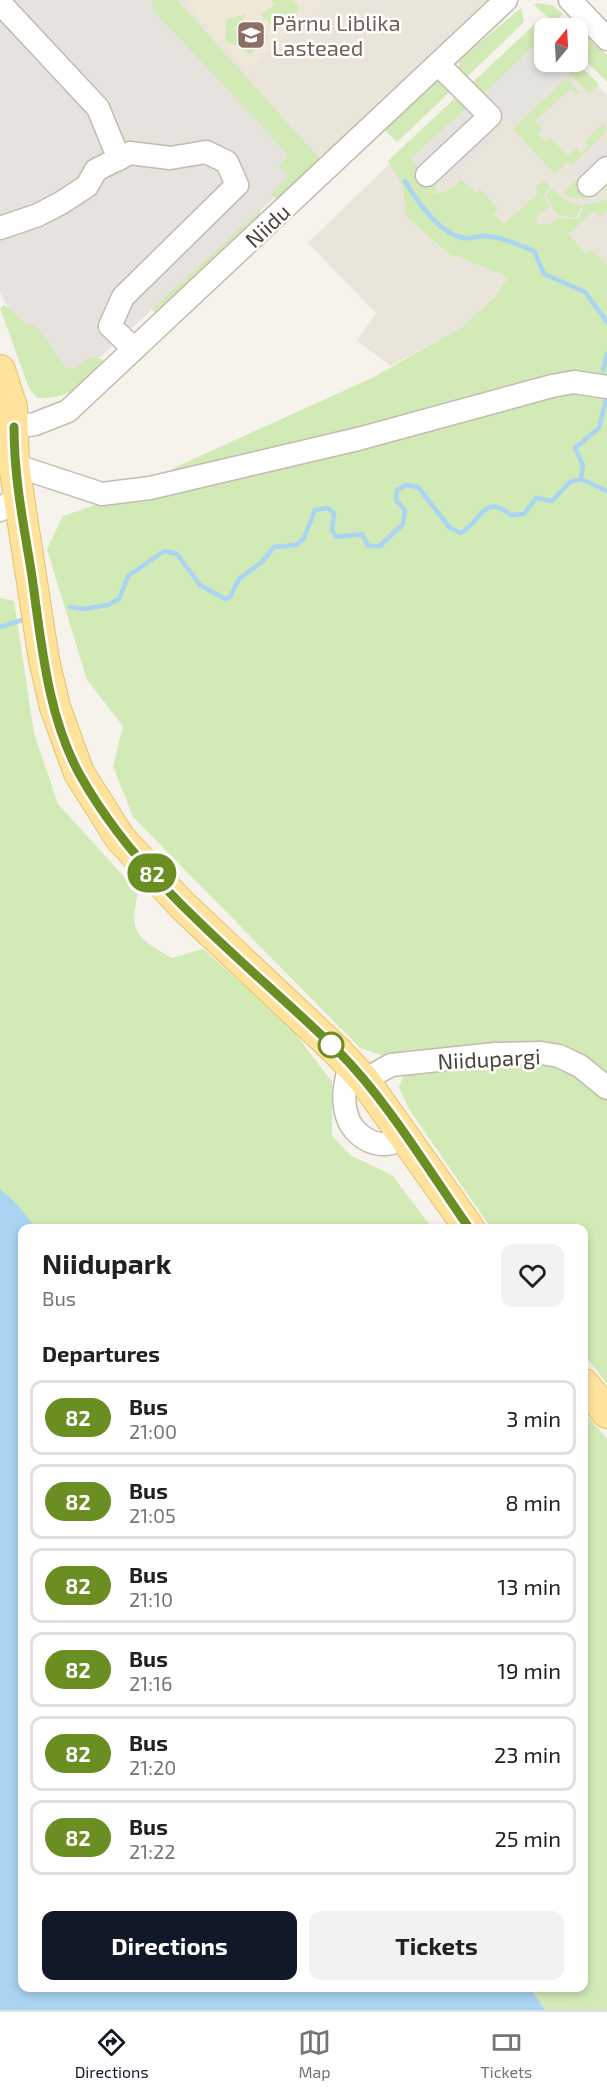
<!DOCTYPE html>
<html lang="en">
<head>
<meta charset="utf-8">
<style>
	:root { --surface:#fff; --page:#f2f2f2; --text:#202124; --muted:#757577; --line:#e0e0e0; --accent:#111827 }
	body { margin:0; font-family:"Exo 2",sans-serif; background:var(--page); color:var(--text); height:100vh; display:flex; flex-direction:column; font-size:22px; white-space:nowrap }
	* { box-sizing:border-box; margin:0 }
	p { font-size:20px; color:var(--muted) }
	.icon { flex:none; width:33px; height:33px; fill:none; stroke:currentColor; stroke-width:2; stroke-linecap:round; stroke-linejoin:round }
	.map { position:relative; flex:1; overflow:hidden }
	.details { position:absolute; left:18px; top:1224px; width:570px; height:768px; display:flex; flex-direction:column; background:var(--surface); border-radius:12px; box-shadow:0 3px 9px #0003 }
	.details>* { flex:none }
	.badge { padding:0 12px; border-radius:20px; font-size:21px; line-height:39px }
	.needle { width:39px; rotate:18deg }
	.controls { position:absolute; left:534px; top:18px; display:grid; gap:12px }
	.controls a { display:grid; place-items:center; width:54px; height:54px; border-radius:12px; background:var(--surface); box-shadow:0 3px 9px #0003; font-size:30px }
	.map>.badge { position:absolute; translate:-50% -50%; box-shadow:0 0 0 3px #fff }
	h2 { padding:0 24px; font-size:22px; line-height:54px }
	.round { display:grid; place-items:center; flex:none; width:63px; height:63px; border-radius:12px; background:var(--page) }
	.headline { display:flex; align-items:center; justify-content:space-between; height:102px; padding:0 24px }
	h1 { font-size:28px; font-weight:700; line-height:45px }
	.primary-button { display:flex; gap:12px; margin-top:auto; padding:12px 24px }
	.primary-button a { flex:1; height:69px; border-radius:12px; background:var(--accent); color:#fff; font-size:24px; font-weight:700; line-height:69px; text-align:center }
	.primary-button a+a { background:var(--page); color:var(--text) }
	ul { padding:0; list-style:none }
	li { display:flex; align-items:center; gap:18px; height:75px; margin:0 12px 9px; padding:0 12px; border:3px solid var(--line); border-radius:12px }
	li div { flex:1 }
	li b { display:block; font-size:22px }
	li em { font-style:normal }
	li .badge { min-width:66px; font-weight:700; text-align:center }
	.menu { display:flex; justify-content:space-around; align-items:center; height:84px; border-top:2px solid var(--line); background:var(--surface); font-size:16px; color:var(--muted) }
	.menu a { display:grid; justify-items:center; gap:3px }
	.menu .current { color:var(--accent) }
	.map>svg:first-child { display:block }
</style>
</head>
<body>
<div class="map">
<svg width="607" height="2010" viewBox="0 0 607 2010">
	<rect width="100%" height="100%" fill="#f6f3ec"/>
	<g fill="#eae5da">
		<polygon points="162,0 491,0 331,149 320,156"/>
		<polygon points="544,39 544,62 573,62 607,95 607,293 406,216 446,252 508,277 496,296 462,327 391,366 357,341 376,313 308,243 384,169 525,41"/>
	</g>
	<polygon fill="#e6e2dd" points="0,0 162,0 320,156 63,391 23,335 0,293"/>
	<polygon fill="#efe8d6" points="183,0 324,0 247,70"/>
	<g fill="#d2eab5">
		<polygon points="152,0 177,0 320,159 279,201 271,194 288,176 279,165 287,157 286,152 153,10"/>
		<polygon points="271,0 292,0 300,8 278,31 261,15 275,4"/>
		<polygon points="537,3 552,5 563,14 557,20 550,19 534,5"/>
		<polygon points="521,8 524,22 466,78 459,69 459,60"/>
		<polygon points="246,14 240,30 245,33 254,22 269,37 250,55 241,47 225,41 226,20"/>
		<polygon points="571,20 607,55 607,82 578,53 578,28 561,28"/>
		<polygon points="534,25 541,26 544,30 544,53 535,45 484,93 473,82"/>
		<polygon points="559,62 576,62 599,84 589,94"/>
		<polygon points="442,80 453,89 397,142 382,128 436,81"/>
		<polygon points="563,81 570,82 580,92 577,94 571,88 535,121 542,128 537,134 545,142 550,137 568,156 577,148 581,153 588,146 585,141 604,123 607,131 572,165 568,161 555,174 513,129"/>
		<path d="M456,97l11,11 -57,51 27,31 -2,3 -18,-3c23,5 26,7 44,-10l14,13 5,-4 18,20 -5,5 11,10 35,-32 -3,-5 8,-7 6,7 -6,8 5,13 -11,5 -2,10 14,2 8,-7 18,1 5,-3 2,-11 24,-5v11l-7,6 -6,-6 -26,23 18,20 6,-4 15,15v1119l-23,-30v-126h-93l-82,-119 -10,-22 7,-16 -1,-15 -24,-1 -21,-7 -227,-231 -20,-51 10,-40 -36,-46 -40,-131 16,-33 56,-19 63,-33 190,-86 90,-51 34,-31 12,-19 -62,-25 -40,-36 -3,-29 -15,-26z"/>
		<polygon points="578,179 589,191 587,199 570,198 563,192"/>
		<path d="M552,188l10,11 20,7 -6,12c-30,-4 -17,-6 -30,-22z"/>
		<polygon points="259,211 262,217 156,313 152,309"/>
		<path d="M4,305l22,19 9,1 33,45 25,-13 11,3c-23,25 -31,39 -67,38l-8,-10 -29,-80z"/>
		<path d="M0,598l14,3 20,132 24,71 80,88c-9,42 -2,45 34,66l31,-9 88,79 41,54v54l18,19 42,20 40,53h-396l-19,-24 -17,-15z"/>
		<polygon points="584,1412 607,1439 607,2010 545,2010 530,1988 584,1988"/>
	</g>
	<g fill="#e5e3e0">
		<polygon points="535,46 544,56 544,62 550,62 564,75 514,122 485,92"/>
		<polygon points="466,111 473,119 478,115 497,135 439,188 413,160"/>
		<polygon points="607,138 607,176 591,190 572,171"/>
	</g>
	<polygon fill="#a9d4f2" points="0,1189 17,1204 36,1228 22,1228 22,1988 530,1988 545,2010 0,2010"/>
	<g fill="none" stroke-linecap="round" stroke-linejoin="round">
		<g stroke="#a9d4f2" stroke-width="4.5">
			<path d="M405,181c11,19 36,55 60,57 6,1 13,-2 19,-2 18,1 33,8 50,15l10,23 41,18 22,30"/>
			<polyline points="603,370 607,354"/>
			<polyline points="581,479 607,491"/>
			<path d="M70,607l14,2 24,-4 11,-6 9,-23 36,-25 13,3 23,31 25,14 5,-2 9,-18 23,-17 12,-15 22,-2 8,-7 11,-28 12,-2 7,5 -2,17 4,7 26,-3 6,12h12l23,-22 2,-14 -9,-10 1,-10 9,-5 12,2 32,41 11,5c21,-12 21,-40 50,-18l13,-1 12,-16 16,3 18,-19 11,-3 2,-14 -8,-17 24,-20 8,-33"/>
			<polyline points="0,627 22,620"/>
		</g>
		<g stroke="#c2bbae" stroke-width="25">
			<g id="minor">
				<polyline points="570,0 607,39"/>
				<polyline points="0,3 98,108 119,159"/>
				<polyline points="427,175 490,116 438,64"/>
				<polyline points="589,185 607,168"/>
				<polyline points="0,228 38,215 61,203 87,186 96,170 130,153 170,158 206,152 227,162 237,185 123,297 110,326 134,349"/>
				<polyline points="14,427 35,424 68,411 506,0"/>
				<polyline points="14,465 102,494 150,488 358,439 552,386 574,382 607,387"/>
				<polyline points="0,510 18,496"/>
				<path d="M350,1064c-4,16 -8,32 -4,48 5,26 38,43 58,24"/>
				<polyline points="364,1080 391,1065 495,1054 541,1053 559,1056 580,1066 607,1088"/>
			</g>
		</g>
		<g stroke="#e6c16a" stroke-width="32">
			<g id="major">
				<polyline points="0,370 12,407 14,465 44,660 55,707 79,773 120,838 182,905 338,1052 364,1080 469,1228"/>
				<polyline points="584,1384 607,1413"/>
			</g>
		</g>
		<use href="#minor" stroke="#fff" stroke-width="22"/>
		<use href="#major" stroke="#ffe39c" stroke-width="30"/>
	</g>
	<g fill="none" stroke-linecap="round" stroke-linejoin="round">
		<g stroke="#fff" stroke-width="14">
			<path id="line" d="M14,427c0,49 9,95 17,143 10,67 15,144 49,205 62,111 168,188 258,276 49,49 91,120 131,177"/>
		</g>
		<use href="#line" stroke="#6b8e23" stroke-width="9"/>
	</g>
	<defs>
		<g id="school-square" transform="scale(1.5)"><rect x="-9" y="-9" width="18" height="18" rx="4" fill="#8d6e63" stroke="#fff"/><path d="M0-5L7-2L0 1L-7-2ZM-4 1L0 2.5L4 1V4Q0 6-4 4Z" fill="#fff"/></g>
	</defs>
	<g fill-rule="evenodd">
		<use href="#school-square" x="251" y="35"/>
	</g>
	<circle fill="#fff" stroke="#6b8e23" stroke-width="3" cx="331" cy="1045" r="12"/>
	<g text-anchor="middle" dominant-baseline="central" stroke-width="5" stroke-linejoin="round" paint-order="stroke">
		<g font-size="22" fill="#785e54" stroke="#fff" text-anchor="start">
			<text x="272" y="22">Pärnu Liblika<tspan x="272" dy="25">Lasteaed</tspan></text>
		</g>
		<g font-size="22" fill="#4b4439" stroke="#fff">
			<text transform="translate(267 225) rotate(-43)">Niidu</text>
			<text transform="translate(489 1058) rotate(-3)">Niidupargi</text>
		</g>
	</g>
</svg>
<div class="controls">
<a><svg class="needle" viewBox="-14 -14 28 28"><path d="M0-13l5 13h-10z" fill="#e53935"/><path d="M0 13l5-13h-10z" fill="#757577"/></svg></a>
</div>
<b class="badge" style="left:152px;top:873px;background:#6b8e23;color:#fff">82</b>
<section class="details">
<div class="headline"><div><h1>Niidupark</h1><p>Bus</p></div><a class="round"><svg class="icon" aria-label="heart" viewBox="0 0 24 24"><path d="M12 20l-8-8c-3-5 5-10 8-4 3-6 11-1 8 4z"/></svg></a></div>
<h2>Departures</h2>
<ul>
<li><span class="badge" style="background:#6b8e23;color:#fff">82</span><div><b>Bus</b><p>21:00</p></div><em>3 min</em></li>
<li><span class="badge" style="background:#6b8e23;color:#fff">82</span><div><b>Bus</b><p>21:05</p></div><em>8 min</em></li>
<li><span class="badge" style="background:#6b8e23;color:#fff">82</span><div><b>Bus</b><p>21:10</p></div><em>13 min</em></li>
<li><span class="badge" style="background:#6b8e23;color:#fff">82</span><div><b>Bus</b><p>21:16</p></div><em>19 min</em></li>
<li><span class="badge" style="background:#6b8e23;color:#fff">82</span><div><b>Bus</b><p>21:20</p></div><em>23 min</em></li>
<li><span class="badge" style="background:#6b8e23;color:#fff">82</span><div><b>Bus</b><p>21:22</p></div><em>25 min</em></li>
</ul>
<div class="primary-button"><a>Directions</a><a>Tickets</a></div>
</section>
</div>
<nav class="menu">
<a class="current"><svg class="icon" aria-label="directions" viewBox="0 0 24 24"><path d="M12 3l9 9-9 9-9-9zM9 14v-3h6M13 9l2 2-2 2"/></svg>Directions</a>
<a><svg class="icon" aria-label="map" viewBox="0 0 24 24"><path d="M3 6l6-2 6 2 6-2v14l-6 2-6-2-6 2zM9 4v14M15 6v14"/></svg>Map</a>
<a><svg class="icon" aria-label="tickets" viewBox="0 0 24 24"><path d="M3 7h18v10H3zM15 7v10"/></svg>Tickets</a>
</nav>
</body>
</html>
